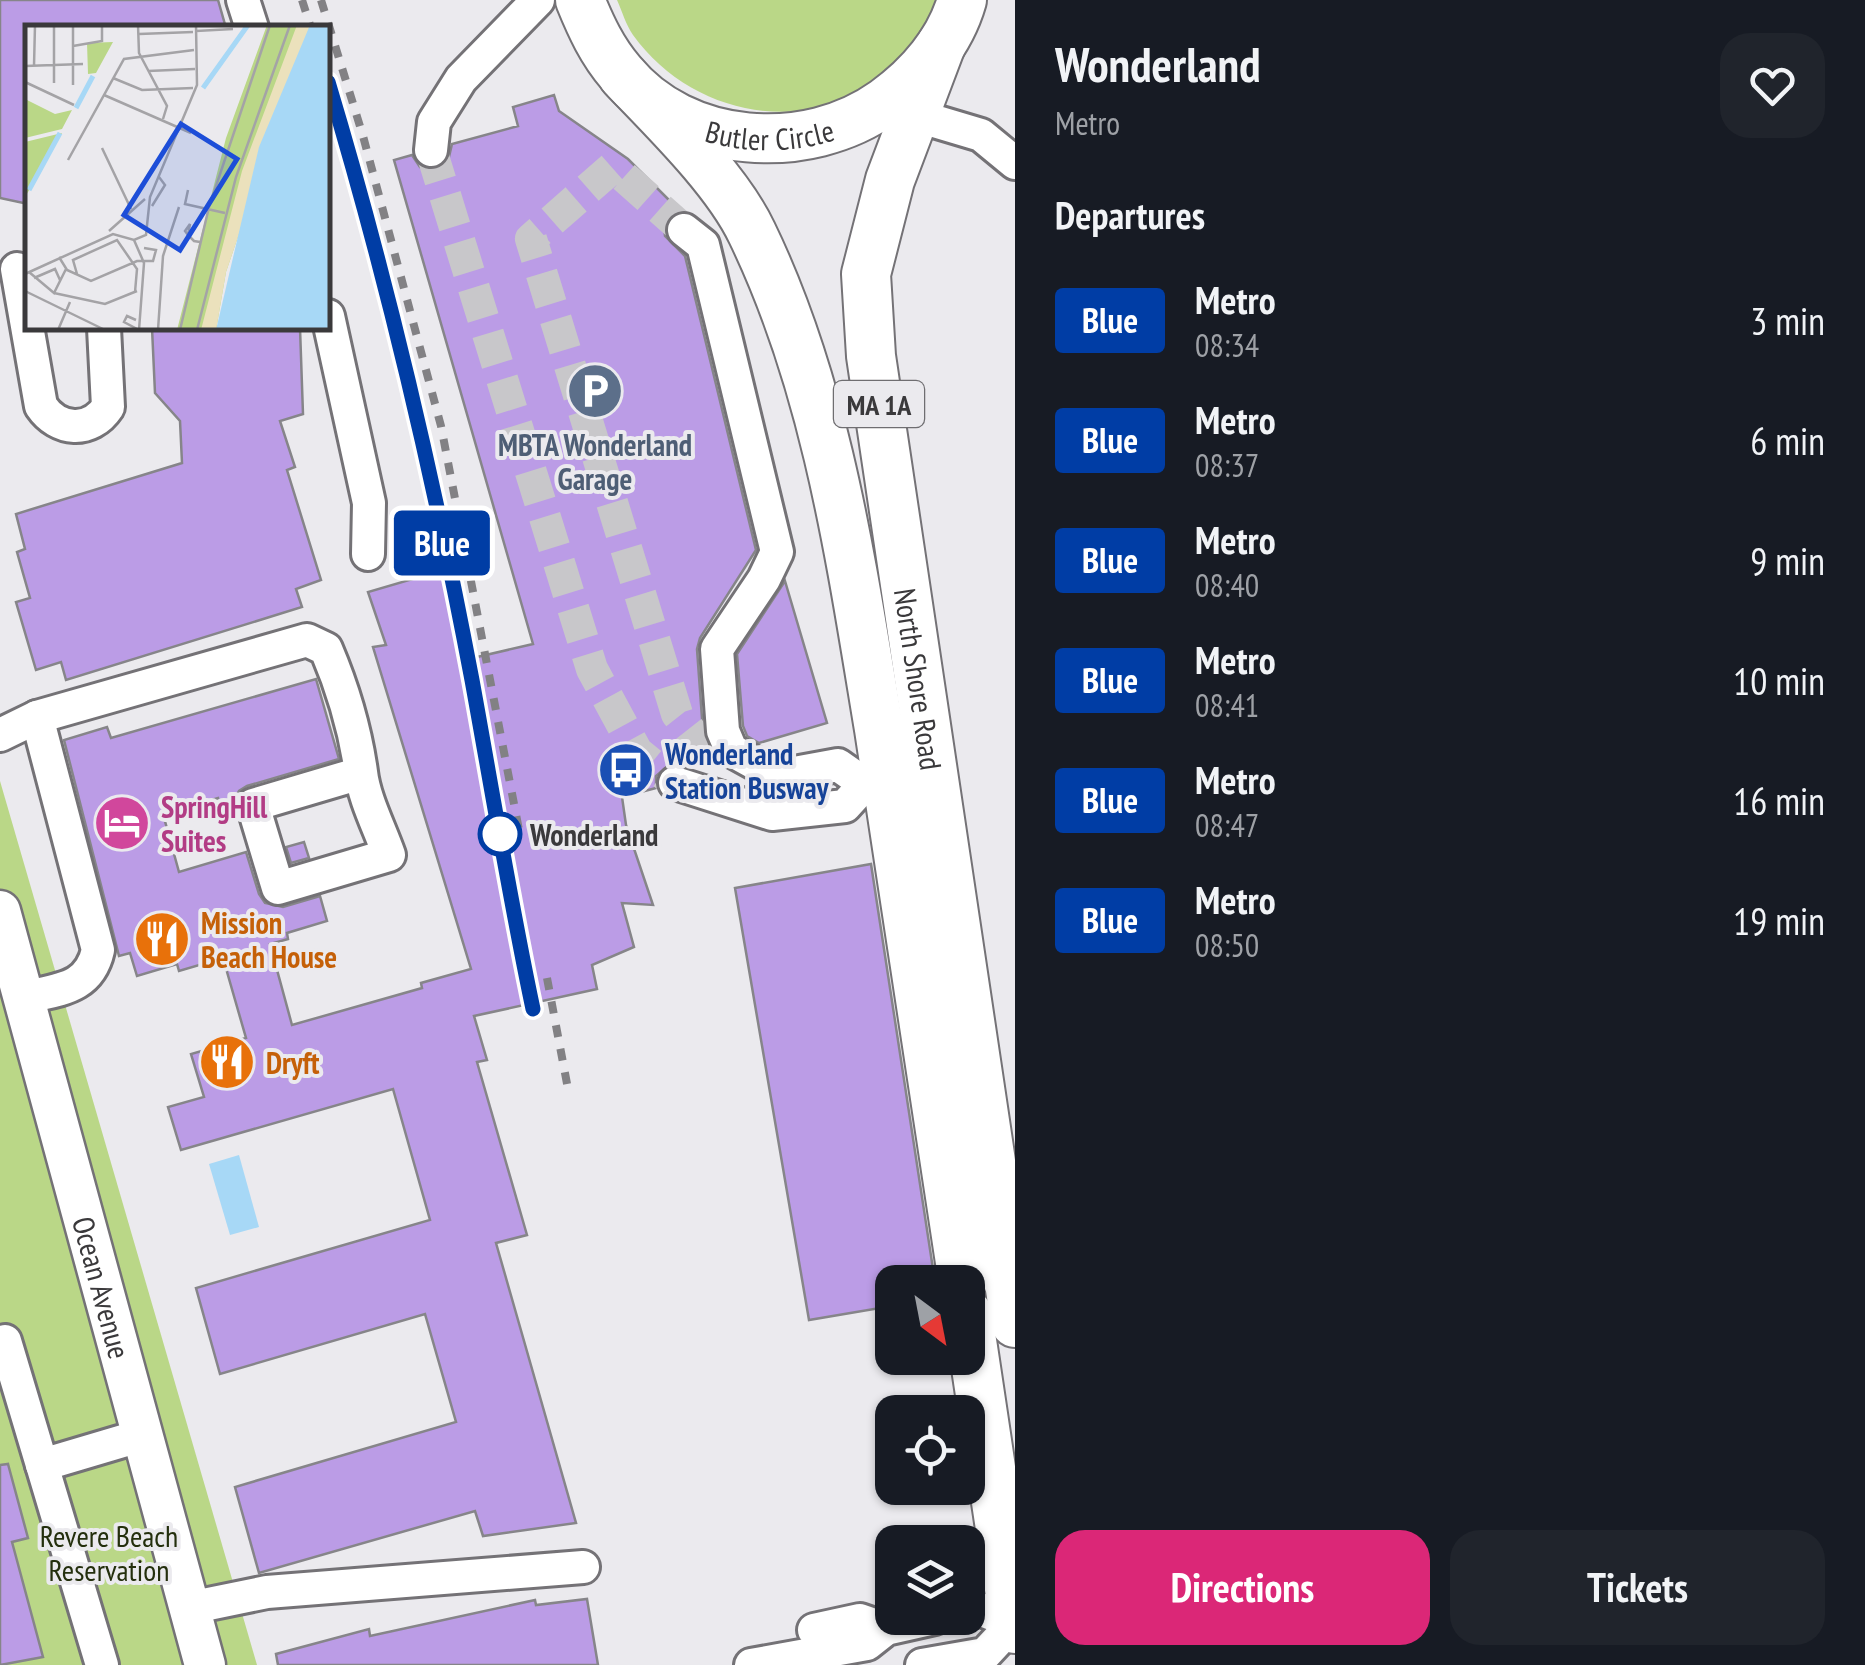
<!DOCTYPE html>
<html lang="en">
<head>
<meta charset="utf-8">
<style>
	:root { --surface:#171b24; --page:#20242c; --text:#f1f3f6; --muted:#9ea1a6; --accent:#db2777 }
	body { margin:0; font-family:"PT Sans Narrow",sans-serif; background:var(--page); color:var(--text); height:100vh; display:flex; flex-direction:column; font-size:38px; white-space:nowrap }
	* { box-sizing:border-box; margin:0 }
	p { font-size:32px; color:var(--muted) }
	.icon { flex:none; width:55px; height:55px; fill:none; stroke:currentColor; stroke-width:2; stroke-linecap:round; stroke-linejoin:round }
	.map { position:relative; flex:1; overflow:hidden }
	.panel { display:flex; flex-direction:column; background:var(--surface); width:850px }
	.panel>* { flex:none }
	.badge { padding:0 20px; border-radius:8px; font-size:35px; line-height:65px }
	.needle { width:65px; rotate:148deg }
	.buttons { position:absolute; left:875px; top:1265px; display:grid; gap:20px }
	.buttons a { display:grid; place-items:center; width:110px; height:110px; border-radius:20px; background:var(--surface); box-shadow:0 2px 8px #0004; font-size:50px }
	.map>.badge { position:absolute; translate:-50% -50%; box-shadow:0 0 0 5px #fff }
	h2 { padding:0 40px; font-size:38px; line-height:90px }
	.round { display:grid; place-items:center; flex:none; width:105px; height:105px; border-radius:30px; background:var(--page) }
	.headline { display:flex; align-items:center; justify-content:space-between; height:170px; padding:0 40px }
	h1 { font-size:48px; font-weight:800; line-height:75px }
	.primary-button { display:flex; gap:20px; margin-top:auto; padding:20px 40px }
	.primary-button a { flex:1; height:115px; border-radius:30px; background:var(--accent); color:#fff; font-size:40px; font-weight:800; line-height:115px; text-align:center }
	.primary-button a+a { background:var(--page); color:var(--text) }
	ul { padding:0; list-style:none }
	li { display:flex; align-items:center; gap:30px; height:120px; padding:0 40px }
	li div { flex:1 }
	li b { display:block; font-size:38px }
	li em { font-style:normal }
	li .badge { min-width:110px; font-weight:700; text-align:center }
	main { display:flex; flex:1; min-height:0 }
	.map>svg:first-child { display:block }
</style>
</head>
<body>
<main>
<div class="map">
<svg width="1015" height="1665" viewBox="0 0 1015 1665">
	<rect width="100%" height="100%" fill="#ebeaee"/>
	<g fill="#bad787">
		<path d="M617,0h323c-15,30 -32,60 -60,80 -80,58 -191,33 -247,-45 -7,-10 -11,-24 -16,-35z"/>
		<polygon points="0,781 257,1665 0,1665"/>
	</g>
	<polygon fill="#a7d8f6" points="239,1155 259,1227 230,1235 209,1164"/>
	<g fill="#bb9ce6" stroke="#868589" stroke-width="2.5">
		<polygon points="0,0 218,0 226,28 28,28 28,204 0,198"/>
		<polygon points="554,95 559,111 628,159 677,208 678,211 669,217 664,226 665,236 685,256 756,550 700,638 697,649 703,732 712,756 685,765 670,764 656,776 656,788 622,797 626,825 653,905 622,903 634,947 592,965 597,989 474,1016 487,1060 477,1062 527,1235 496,1243 576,1523 483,1536 475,1511 259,1573 235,1487 456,1422 425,1314 220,1374 196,1288 430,1220 393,1089 181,1150 168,1107 204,1097 191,1054 246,1038 223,958 179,971 177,964 137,976 130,953 119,956 64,740 107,727 111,738 316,679 339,759 247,786 239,791 234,800 220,804 218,798 163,814 179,872 246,852 259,894 265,903 283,907 320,896 327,921 287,933 288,939 270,944 292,1025 422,988 421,983 471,969 373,647 386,645 368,592 443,570 460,661 533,644 394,160 412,155 420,167 438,169 448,161 452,144 518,126 513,107"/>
		<polygon points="152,328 300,328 303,414 280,421 295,467 287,470 321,580 296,589 302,607 66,680 61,662 36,670 16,602 30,598 17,552 25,549 16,514 182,463 180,421 155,393"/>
		<polygon points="785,581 827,723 759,743 747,736 743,726 737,654"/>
		<polygon points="304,842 309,858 291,863 286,847"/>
		<polygon points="871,864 935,1282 892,1282 892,1306 809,1320 735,888"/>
		<polygon points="8,1464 28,1538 12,1542 43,1657 0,1665 0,1465"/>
		<polygon points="587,1599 598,1665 278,1665 276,1654 369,1629 370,1636 535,1600 536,1605"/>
	</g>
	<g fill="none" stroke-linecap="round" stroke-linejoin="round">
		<g stroke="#c8c7ca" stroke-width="32" stroke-dasharray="32 16" stroke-linecap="butt">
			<polyline points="431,150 592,669 637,752 675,783"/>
			<polyline points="684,230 613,167 531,239 677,714 711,757"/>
		</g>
		<g stroke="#747276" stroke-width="38">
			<g id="minor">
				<polyline points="243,0 252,28"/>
				<polyline points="914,115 981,135 1015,163"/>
				<polyline points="431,150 434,122 461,79 538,0"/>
				<polyline points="684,230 703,245 777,552 764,579 717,649 723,731 731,750 778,776 838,765 865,784"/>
				<path d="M17,269l24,137c17,25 49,28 67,1l-4,-79"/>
				<polyline points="328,316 369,503 368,554"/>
				<path d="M0,735l37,-18 270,-77 19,9c17,40 29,80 35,123 3,27 19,57 28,83l-111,33 -25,-83 108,-32"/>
				<polyline points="675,783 772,814 845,806 865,784 885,780"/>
				<path d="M23,998c35,-9 66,-8 75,-48l-61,-233"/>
				<polyline points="5,1341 42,1465 143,1435"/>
				<polyline points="42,1465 102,1665"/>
				<polyline points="189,1608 267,1592 583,1567"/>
				<polyline points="968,1610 977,1608 1015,1623"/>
				<polyline points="814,1630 860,1620 886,1629"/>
				<polyline points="751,1665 867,1644 886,1629 935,1618"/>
				<polyline points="922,1665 985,1654 1014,1623"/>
			</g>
		</g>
		<g stroke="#747276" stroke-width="45">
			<g id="major">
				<path id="s1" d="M0,911l205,754"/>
			</g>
		</g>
		<g stroke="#747276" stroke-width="52">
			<g id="highway">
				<path id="s2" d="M580,0c11,27 22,51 41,73 63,77 186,85 264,29 35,-25 65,-60 77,-102"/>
				<path id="s3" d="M941,45l-51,135 -24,94 5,82 144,967"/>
				<path d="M623,76c41,43 104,104 129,157 75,155 99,328 127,496 29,185 56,369 84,553"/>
				<polyline points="968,1314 1015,1629"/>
			</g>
		</g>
		<use href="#minor" stroke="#fff" stroke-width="32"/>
		<use href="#major" stroke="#fff" stroke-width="40"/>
		<use href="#highway" stroke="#fff" stroke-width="48"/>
		<g stroke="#828184" stroke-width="8" stroke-dasharray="12 12" stroke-linecap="butt">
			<polyline points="302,0 311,28"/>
			<polyline points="321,0 363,136 441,426 520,835"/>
			<path d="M328,82c75,248 126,504 173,758"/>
			<polyline points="547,978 568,1089"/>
			<polyline points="528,984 533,1009"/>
		</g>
	</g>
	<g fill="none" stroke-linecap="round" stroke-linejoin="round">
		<g stroke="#fff" stroke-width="22">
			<path id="line" d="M328,82c59,196 106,397 144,598 20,110 38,220 61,329"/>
		</g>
		<use href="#line" stroke="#003da5" stroke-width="15"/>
	</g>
	<defs>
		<g id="parking-disc" transform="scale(2.875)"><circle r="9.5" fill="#5c6f8a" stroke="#ebeaee"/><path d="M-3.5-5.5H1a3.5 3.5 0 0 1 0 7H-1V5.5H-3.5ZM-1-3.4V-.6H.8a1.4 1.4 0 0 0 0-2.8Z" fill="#fff"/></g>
		<g id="bus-disc" transform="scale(2.875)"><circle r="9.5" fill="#1a4fb4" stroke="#ebeaee"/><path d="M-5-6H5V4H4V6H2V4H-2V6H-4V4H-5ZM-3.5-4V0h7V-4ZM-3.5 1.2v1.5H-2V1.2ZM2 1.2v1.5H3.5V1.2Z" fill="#fff"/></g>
		<g id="hotel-disc" transform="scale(2.875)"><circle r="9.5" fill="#d1479c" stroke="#ebeaee"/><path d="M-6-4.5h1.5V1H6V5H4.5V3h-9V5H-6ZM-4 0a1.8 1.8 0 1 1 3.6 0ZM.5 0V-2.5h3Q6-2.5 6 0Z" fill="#fff"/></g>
		<g id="restaurant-disc" transform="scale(2.875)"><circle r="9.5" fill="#e8710a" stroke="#ebeaee"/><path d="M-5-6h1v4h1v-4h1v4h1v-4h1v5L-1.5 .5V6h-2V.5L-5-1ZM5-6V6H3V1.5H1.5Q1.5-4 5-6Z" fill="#fff"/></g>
	</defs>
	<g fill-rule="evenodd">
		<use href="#parking-disc" x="595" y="391"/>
		<use href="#bus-disc" x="626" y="770"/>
		<use href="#hotel-disc" x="122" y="823"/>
		<use href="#restaurant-disc" x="162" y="939"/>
		<use href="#restaurant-disc" x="227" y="1062"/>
	</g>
	<circle fill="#fff" stroke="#003da5" stroke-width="5" cx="500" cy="834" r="20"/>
	<g text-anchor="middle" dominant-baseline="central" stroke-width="8" stroke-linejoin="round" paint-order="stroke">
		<rect fill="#ebeaee" stroke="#6f6e71" stroke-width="2.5" x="834" y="381" width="90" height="46" rx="8"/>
		<g font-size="28" font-weight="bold" fill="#3a393b">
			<text x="879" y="404">MA 1A</text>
		</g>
		<g font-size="30" fill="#3a393b" stroke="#ebeaee">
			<text stroke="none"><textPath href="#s2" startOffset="252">Butler Circle</textPath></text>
			<text stroke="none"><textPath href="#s3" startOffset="650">North Shore Road</textPath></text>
			<text stroke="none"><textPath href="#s1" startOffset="390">Ocean Avenue</textPath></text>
		</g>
		<g font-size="30" font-weight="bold" fill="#4e5e75" stroke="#ebeaee">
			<text x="595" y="444">MBTA Wonderland<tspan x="595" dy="34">Garage</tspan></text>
		</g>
		<g font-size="30" font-weight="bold" fill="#164399" stroke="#ebeaee" text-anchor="start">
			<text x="665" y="753">Wonderland<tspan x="665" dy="34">Station Busway</tspan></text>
		</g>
		<g font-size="30" font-weight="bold" fill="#b23c85" stroke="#ebeaee" text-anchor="start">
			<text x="161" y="806">SpringHill<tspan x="161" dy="34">Suites</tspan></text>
		</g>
		<g font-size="30" font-weight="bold" fill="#3a393b" stroke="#ebeaee" text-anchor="start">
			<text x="530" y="834">Wonderland</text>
		</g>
		<g font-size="30" font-weight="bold" fill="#c56008" stroke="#ebeaee" text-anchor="start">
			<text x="201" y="922">Mission<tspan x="201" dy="34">Beach House</tspan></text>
			<text x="266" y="1062">Dryft</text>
		</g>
		<g font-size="30" fill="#242f0d" stroke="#ebeaee">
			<text x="109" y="1535">Revere Beach<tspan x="109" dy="34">Reservation</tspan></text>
		</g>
	</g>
	<g transform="translate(25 25)">
		<rect width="305" height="305" fill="#ebeaee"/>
		<path d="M242,0h43l-84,247 -10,58h-39l49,-192zM88,17l-17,31 -8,1 -1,-31zM0,74l30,15 17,-4 -10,19 -37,9zM37,108l-22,39 -15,25v-55z" fill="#bad787"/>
		<path d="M272,0h13l-84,247 -10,58h-15l41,-159z" fill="#ebe1bc"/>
		<path d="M285,0h20v305h-114l43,-183z" fill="#a7d8f6"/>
		<path fill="none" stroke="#a7d8f6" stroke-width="5" d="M178,63l45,-63M51,83l17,-32M4,165l31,-57"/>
		<path fill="none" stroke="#a4a3a6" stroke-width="2.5" d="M48,0v60M113,0l1,28 28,53 -4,13M171,6l37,-2M114,9l54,-2M48,21l29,-5v-16M0,41l58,-2M9,41l1,-41M123,46l47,-2M88,53l29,12 51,-2M0,57l49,23M29,58v-58M79,70l87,38M77,123l29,61M43,135l56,-101 70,-9M163,165l-3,14 40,9M127,181l13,-21 -6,-8M84,206l36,-32M163,210l2,-11 -5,7 3,4 6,6 6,1M109,215l10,23 -5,67M34,232l8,13 24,11 46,-20h16l3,-11 -12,-2M4,247l25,21 12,-24M0,249l88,-40 21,6 12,-5 4,-38 47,-112 -1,-60M52,249l-4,-14 44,-20 20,29 -2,23M9,253l21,-9 5,11M0,266l80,39M29,268l51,11 32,-13M111,295l-9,-4 -3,6 15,8M33,305l12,-28M133,305l5,-74 16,-49M155,305l29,-123 61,-182M172,305l39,-153 54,-152"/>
		<path fill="#1d4ed8" fill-opacity="0.15" stroke="#1d4ed8" stroke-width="5" d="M156,99l56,35 -57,91 -56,-35z"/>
		<rect width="305" height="305" fill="none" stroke="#3a393b" stroke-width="5"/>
	</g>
</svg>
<div class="buttons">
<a><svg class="needle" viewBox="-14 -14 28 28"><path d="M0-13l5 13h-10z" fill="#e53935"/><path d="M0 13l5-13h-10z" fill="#9ea1a6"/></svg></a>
<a><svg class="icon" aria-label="locate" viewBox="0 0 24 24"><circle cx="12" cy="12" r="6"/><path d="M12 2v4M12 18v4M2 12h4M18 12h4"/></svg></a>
<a><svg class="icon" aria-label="layers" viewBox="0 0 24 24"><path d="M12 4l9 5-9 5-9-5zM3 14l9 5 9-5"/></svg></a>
</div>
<b class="badge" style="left:442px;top:543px;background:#003da5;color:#fff">Blue</b>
</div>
<section class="panel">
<div class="headline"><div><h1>Wonderland</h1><p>Metro</p></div><a class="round"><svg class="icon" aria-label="heart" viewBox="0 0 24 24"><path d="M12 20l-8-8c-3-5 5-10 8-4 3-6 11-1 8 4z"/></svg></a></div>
<h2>Departures</h2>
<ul>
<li><span class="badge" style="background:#003da5;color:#fff">Blue</span><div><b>Metro</b><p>08:34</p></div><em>3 min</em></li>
<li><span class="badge" style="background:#003da5;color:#fff">Blue</span><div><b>Metro</b><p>08:37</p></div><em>6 min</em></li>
<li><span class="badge" style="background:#003da5;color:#fff">Blue</span><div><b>Metro</b><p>08:40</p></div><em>9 min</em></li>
<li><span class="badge" style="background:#003da5;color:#fff">Blue</span><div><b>Metro</b><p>08:41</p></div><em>10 min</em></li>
<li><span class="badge" style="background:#003da5;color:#fff">Blue</span><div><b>Metro</b><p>08:47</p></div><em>16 min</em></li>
<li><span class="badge" style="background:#003da5;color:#fff">Blue</span><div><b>Metro</b><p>08:50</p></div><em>19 min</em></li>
</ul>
<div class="primary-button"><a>Directions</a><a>Tickets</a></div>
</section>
</main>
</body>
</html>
